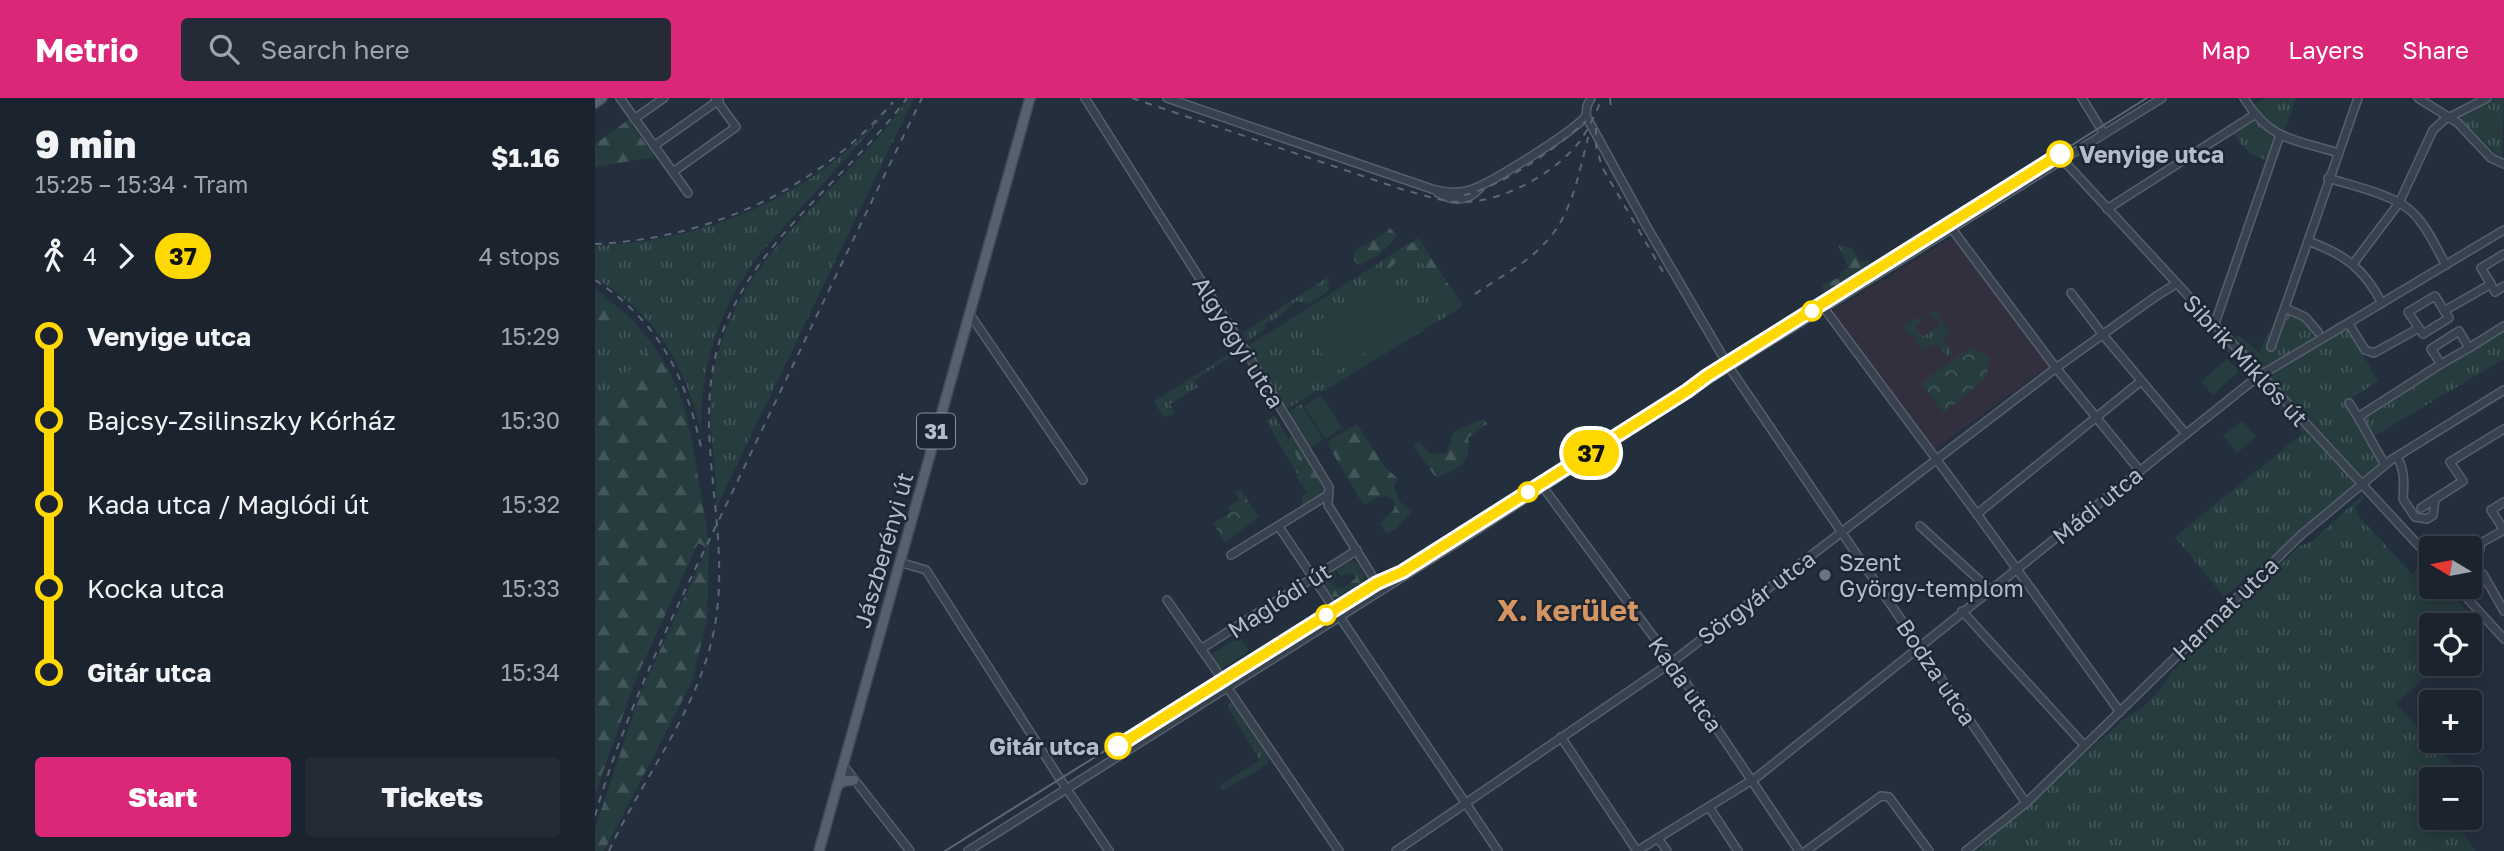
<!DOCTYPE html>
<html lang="en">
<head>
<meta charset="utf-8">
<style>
	:root { --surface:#1b232e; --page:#242b36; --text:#f1f3f6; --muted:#a0a4aa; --line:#39404a; --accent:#db2777 }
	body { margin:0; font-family:"Golos Text",sans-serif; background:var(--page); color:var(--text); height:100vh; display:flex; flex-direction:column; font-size:26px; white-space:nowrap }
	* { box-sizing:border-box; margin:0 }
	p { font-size:23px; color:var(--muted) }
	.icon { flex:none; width:38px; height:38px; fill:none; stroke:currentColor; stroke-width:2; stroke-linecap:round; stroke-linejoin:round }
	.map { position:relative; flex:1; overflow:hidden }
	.drawer { display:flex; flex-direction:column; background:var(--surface); width:595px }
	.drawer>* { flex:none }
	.badge { padding:0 14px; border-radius:23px; font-size:24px; line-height:46px }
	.needle { width:46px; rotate:280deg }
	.controls { position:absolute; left:1824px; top:438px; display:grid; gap:14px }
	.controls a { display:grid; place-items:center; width:63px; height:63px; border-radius:7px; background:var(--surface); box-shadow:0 4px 18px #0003,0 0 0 2px var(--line); font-size:35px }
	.map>.badge { position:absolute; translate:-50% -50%; box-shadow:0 0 0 4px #fff }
	.legs { display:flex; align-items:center; gap:10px; height:77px; padding:0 35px; font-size:23px }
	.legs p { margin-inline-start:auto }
	.head { display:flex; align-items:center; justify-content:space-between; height:119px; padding:0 35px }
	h1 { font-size:38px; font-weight:800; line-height:52px }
	.cta { display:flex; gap:14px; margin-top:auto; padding:14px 35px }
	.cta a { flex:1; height:80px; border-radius:7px; background:var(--accent); color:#fff; font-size:28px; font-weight:800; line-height:80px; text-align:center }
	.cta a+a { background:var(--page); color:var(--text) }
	ul { padding:0 35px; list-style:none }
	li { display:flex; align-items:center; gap:24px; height:84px; font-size:26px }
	li i { display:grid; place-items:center; width:10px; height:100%; margin:0 9px; background:currentColor }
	li i::after { content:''; width:18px; height:18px; margin:-9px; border:5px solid; border-radius:50%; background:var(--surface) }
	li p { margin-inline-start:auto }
	li:first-child i { background:linear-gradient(#0000 50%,currentColor 0) }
	li:last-child i { background:linear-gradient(currentColor 50%,#0000 0) }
	header { display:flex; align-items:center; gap:42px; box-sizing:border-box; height:98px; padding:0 35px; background:var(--accent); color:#fff }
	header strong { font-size:33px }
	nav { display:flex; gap:38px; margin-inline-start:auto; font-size:24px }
	.search { width:490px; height:63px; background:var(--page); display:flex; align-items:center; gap:18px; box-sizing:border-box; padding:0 24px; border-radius:7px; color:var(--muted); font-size:26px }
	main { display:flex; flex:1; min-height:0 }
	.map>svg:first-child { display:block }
</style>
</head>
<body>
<header>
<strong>Metrio</strong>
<div class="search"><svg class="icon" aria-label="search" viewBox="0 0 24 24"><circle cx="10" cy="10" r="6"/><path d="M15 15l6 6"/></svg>Search here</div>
<nav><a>Map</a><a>Layers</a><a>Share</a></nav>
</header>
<main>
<section class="drawer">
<div class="head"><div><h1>9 min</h1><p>15:25 – 15:34 · Tram</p></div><b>$1.16</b></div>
<div class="legs"><svg class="icon" aria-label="walk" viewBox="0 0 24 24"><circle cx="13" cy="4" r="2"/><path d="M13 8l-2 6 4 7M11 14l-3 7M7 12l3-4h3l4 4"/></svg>4<svg class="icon" aria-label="forward" viewBox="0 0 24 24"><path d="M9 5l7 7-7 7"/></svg><b class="badge" style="background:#ffd800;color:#111">37</b><p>4 stops</p></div>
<ul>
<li><i style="color:#ffd800"></i><b>Venyige utca</b><p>15:29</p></li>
<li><i style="color:#ffd800"></i><span>Bajcsy-Zsilinszky Kórház</span><p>15:30</p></li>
<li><i style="color:#ffd800"></i><span>Kada utca / Maglódi út</span><p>15:32</p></li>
<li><i style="color:#ffd800"></i><span>Kocka utca</span><p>15:33</p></li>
<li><i style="color:#ffd800"></i><b>Gitár utca</b><p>15:34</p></li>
</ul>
<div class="cta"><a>Start</a><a>Tickets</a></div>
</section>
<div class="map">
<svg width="1909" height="753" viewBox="0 0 1909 753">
	<defs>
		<pattern id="grass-tufts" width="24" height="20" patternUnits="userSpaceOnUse" patternTransform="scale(1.75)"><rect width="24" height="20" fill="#263c3f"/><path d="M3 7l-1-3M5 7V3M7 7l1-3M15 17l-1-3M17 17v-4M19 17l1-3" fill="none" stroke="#435659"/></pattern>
		<pattern id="forest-firs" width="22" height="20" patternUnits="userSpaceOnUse" patternTransform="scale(1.75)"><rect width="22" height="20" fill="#263c3f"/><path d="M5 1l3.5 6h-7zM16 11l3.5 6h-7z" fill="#435659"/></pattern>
		<pattern id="park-crowns" width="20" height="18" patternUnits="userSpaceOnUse" patternTransform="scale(1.75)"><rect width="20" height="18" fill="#263c3f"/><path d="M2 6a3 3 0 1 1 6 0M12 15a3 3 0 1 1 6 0" fill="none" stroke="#435659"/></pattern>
	</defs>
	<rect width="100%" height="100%" fill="#242f3e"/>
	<polygon fill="#32303f" points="1357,140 1454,268 1340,351 1237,213"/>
	<g fill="url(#grass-tufts)">
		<path d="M314,0h5l-198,410c2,-46 -12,-92 -2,-138 24,-119 130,-178 195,-272z"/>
		<polygon points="1670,0 1701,0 1688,37 1680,33 1657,8"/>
		<polygon points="1901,0 1909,0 1907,61 1897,56 1899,53 1886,40 1883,42 1865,23 1865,20"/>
		<path d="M302,3l-140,156c-39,56 -56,105 -56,173 -17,-65 -45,-117 -106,-152v-32c88,-4 169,-31 240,-85 22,-18 42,-40 62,-60z"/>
		<path d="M1654,24h7l21,16 -9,22c-13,-1 -28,-14 -34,-26z"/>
		<polygon points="823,140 868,208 729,293 721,293 692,311 652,249"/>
		<polygon points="733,179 734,192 714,206 702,203 686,217 670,226 670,231 652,243 647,235"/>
		<polygon points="1685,211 1709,224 1723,238 1747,221 1783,283 1749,305 1773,342 1784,367 1629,499 1580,439 1708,335 1628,248 1644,237 1664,255"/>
		<polygon points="1336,214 1341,214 1356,235 1348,241 1357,255 1352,258 1341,245 1327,253 1317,236 1314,238 1306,228 1317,222 1327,219 1330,222 1320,229 1328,239 1345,226 1341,220 1338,220 1334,216"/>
		<polygon points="35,219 58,247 0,309 0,243"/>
		<polygon points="1909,233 1909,261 1779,338 1769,320"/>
		<polygon points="637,254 639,257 599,282 603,289 575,306 580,316 568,319 559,303"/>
		<polygon points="706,306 728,342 716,350 694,314"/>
		<polygon points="679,318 694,341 709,372 703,377 671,323"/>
		<path d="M1767,397l2,3 -9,10 6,11 51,55 12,-10 7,7v15h14l37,41 -13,12v-14h-38v38h10l-45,41 71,75h-36v38h21l24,34h-499l149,-134c19,-7 35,-28 46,-45l126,-125 15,-6z"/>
		<polygon points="637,604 674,658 673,666 627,693 625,690 626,687 665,662 632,608"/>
	</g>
	<g fill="url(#forest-firs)">
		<polygon points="33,22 60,59 0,69 0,46"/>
		<polygon points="795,130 802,138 784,157 764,167 759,162 759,155 764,149 770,148"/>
		<path d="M824,141l40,64 -3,5 -12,-10c-2,-16 -19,-36 -33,-43l-16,8 -8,8 -5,-3v-7z"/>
		<polygon points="1243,147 1256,150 1266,164 1272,162 1278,167 1230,196 1227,186 1244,180 1245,175 1253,169"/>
		<polygon points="0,191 35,219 0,243"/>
		<polygon points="58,247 75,274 88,305 97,342 114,445 112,521 97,584 9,753 0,753 0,731 45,596 112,450 103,445 42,578 0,696 0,309"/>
		<path d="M889,321l3,5 -19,14c4,26 -8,29 -30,39l-4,-2 -20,-29 5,-4 12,12 16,-1 7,-22z"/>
		<polygon points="762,326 790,369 803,381 799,387 804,403 817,413 801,431 791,435 785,425 799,412 800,405 794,399 783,399 771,406 767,405 735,350 733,343"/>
		<polygon points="698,337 731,391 729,398 707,411 707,400 712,394 701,379 709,372 693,342"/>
		<path d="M756,461l6,4 8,16c-7,9 -21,19 -32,18l-14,-18 13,-10 5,7 -4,6 3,5 8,1 12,-10 -1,-4 -5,-1 -9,3 -6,-8z"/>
	</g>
	<g fill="url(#park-crowns)">
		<polygon points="1374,250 1394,258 1392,279 1349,315 1326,285"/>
		<polygon points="645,391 664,419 630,444 618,425 636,414 633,409 644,402 640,394"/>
	</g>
	<g fill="#263c3f">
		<polygon points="793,178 821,222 739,275 711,231"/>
		<polygon points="1632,261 1644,273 1618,297 1606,284"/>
		<polygon points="726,297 747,330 730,341 709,308"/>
		<polygon points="1648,323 1661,339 1642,355 1628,338"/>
		<polygon points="645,538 654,553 626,572 616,557"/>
	</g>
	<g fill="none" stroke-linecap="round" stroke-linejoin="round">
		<g stroke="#565f6c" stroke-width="10">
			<g id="minor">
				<polyline points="25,0 93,95"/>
				<polyline points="490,0 652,255 734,389 733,407 786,492"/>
				<path d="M572,0l265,91c13,3 24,5 38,1 20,-6 103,-58 116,-74l1,-10 4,-8"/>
				<polyline points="1487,0 1509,36"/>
				<path d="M1649,0c26,43 50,41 95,55"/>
				<polyline points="1823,0 1863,25 1896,60 1909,66"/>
				<polyline points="991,18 1052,129 1134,269 1431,705"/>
				<polyline points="39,21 69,0"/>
				<polyline points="59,48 124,2"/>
				<polyline points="1468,62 1836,461"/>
				<polyline points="78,74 141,29 120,0"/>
				<path d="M1733,80c25,8 69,17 86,36 14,14 22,34 32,51"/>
				<path d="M843,95c15,8 30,9 42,-5"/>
				<polyline points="1512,111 1659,17"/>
				<polyline points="1357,131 1461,270 1545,373"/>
				<path d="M1713,143c38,14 55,27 74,62"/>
				<polyline points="1758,166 1804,105 1838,32 1849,22 1892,0"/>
				<polyline points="1896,186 1900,194 1909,188"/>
				<polyline points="1476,195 1508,237 1591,336"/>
				<polyline points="1229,210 1382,416 1525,614"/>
				<polyline points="1690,210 1710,219 1723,234"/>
				<polyline points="1849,213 1896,186 1886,170 1909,156"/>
				<polyline points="374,215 488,382"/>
				<polyline points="1754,226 1770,252 1779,255 1824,230 1813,214 1840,198 1854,220 1828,236 1824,230"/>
				<polyline points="1619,228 1685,37"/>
				<polyline points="1676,249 1763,0"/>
				<polyline points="1846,266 1874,250"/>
				<polyline points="1754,305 1763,319"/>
				<path d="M1803,361c7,12 6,27 5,40l12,18 12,2 6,-4 2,-16 28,-18 -13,-19 54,-33"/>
				<polyline points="1790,367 1763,319 1846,266 1836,251 1864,233 1874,250 1909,228"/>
				<polyline points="948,389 1077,564 1204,753"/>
				<polyline points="1826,410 1840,401"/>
				<polyline points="1382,416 1546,283"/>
				<polyline points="1325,428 1394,491"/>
				<polyline points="684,429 903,753"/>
				<polyline points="1874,452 1886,445"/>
				<polyline points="636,457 733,397"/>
				<polyline points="304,464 331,472 465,681 514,753"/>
				<polyline points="1881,472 1886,445 1909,432 1896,412 1909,404"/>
				<polyline points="1881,472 1888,476 1909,513"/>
				<polyline points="1861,488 1909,541"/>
				<polyline points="572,502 623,575"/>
				<polyline points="1367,513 1489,647"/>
				<polyline points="606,551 762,452"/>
				<polyline points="632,589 744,753"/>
				<polyline points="966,639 1042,753"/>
				<polyline points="248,667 315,753"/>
				<polyline points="1114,709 1143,753"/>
				<polyline points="1063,740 1072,753"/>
				<polyline points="373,753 882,432 1124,275 1567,0"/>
				<polyline points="801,753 1077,564 1461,270 1560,199 1581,186"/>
				<polyline points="1042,753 1162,679 1661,280 1909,132"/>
				<polyline points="1211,753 1286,698 1294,699 1334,753"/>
				<polyline points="1371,753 1431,705 1706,437 1796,362 1909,292"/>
			</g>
		</g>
		<g stroke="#414a57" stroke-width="12">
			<g id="major">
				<polyline points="0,5 7,0"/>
				<polyline points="242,687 250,683 259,682"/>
				<polyline points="224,753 435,0"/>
			</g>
		</g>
		<use href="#minor" stroke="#38414e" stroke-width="7"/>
		<use href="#major" stroke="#56606e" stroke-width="9"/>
		<polyline stroke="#5a6575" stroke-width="2" points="350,753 781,483 806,471 879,426 1112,276 1552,0"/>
		<g stroke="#5a6575" stroke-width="2" stroke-dasharray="7 7" stroke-linecap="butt">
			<path d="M537,0l269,91c19,5 38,12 57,13 42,2 97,-28 122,-61 9,-13 16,-28 22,-43"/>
			<polyline points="1015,0 1016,11"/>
			<polyline points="1001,30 1001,48 1007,69 1071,179"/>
			<path d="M869,97c38,-8 94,-48 122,-74"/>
			<path d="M0,146c114,-5 223,-55 298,-142"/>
			<path d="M0,182c64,42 90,95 106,167"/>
			<path d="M880,196c23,-16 51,-30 70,-51 28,-29 34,-72 44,-109"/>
			<path d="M0,718c32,-111 84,-213 134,-317 64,-134 128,-268 193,-401"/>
			<path d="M14,753c36,-79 98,-151 108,-240 12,-97 -30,-193 9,-288 38,-91 124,-147 181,-225"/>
		</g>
	</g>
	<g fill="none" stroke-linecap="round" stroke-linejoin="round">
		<g stroke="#fff" stroke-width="16">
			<polyline id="line-1" points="523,648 782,485 807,474 1092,293 1112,278 1465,56"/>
		</g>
		<use href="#line-1" stroke="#ffd800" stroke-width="10"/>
	</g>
	<g fill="#fff" stroke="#ffd800" stroke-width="3.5">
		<circle cx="1465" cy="56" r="12"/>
		<circle cx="1217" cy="213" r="9"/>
		<circle cx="933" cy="394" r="9"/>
		<circle cx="731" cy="517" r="9"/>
		<circle cx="523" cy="648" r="12"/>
	</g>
	<circle fill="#6b7280" stroke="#1d2633" stroke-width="2.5" cx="1230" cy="477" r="7"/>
	<g text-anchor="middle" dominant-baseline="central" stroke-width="5" stroke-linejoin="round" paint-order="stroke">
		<rect fill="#1d2633" stroke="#878f9c" stroke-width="2" x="322" y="315.5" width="38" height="35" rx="5"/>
		<g font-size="21" font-weight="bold" fill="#b4bcc9">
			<text x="341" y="333">31</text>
		</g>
		<g font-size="23" font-weight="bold" fill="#b4bcc9" stroke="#1d2633" text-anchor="start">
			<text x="1484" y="56">Venyige utca</text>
			<text x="504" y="648" text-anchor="end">Gitár utca</text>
		</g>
		<g font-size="23" fill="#b4bcc9" stroke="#1d2633">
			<text transform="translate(644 244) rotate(58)">Algyógyi utca</text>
			<text transform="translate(1651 262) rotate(47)">Sibrik Miklós út</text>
			<text transform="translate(1502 407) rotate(-39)">Mádi utca</text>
			<text transform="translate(288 452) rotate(-74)">Jászberényi út</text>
			<text transform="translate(1161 499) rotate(-37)">Sörgyár utca</text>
			<text transform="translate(684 502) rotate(-33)">Maglódi út</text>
			<text transform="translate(1630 510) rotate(-44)">Harmat utca</text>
			<text transform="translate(1342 574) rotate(56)">Bodza utca</text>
			<text transform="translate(1091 586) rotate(55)">Kada utca</text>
		</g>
		<g font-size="23" fill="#b4bcc9" stroke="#1d2633" text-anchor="start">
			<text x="1244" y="464">Szent<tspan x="1244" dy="26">György-templom</tspan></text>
		</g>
		<g font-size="30" font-weight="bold" fill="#d59563" stroke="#1d2633">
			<text x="973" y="512">X. kerület</text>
		</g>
	</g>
</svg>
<div class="controls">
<a><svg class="needle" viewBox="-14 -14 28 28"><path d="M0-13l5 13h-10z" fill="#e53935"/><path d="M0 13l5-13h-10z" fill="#a0a4aa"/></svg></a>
<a><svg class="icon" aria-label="locate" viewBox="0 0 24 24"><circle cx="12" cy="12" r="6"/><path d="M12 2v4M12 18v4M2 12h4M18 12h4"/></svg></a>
<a>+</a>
<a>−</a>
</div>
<b class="badge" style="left:996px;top:355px;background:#ffd800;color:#111">37</b>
</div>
</main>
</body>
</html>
